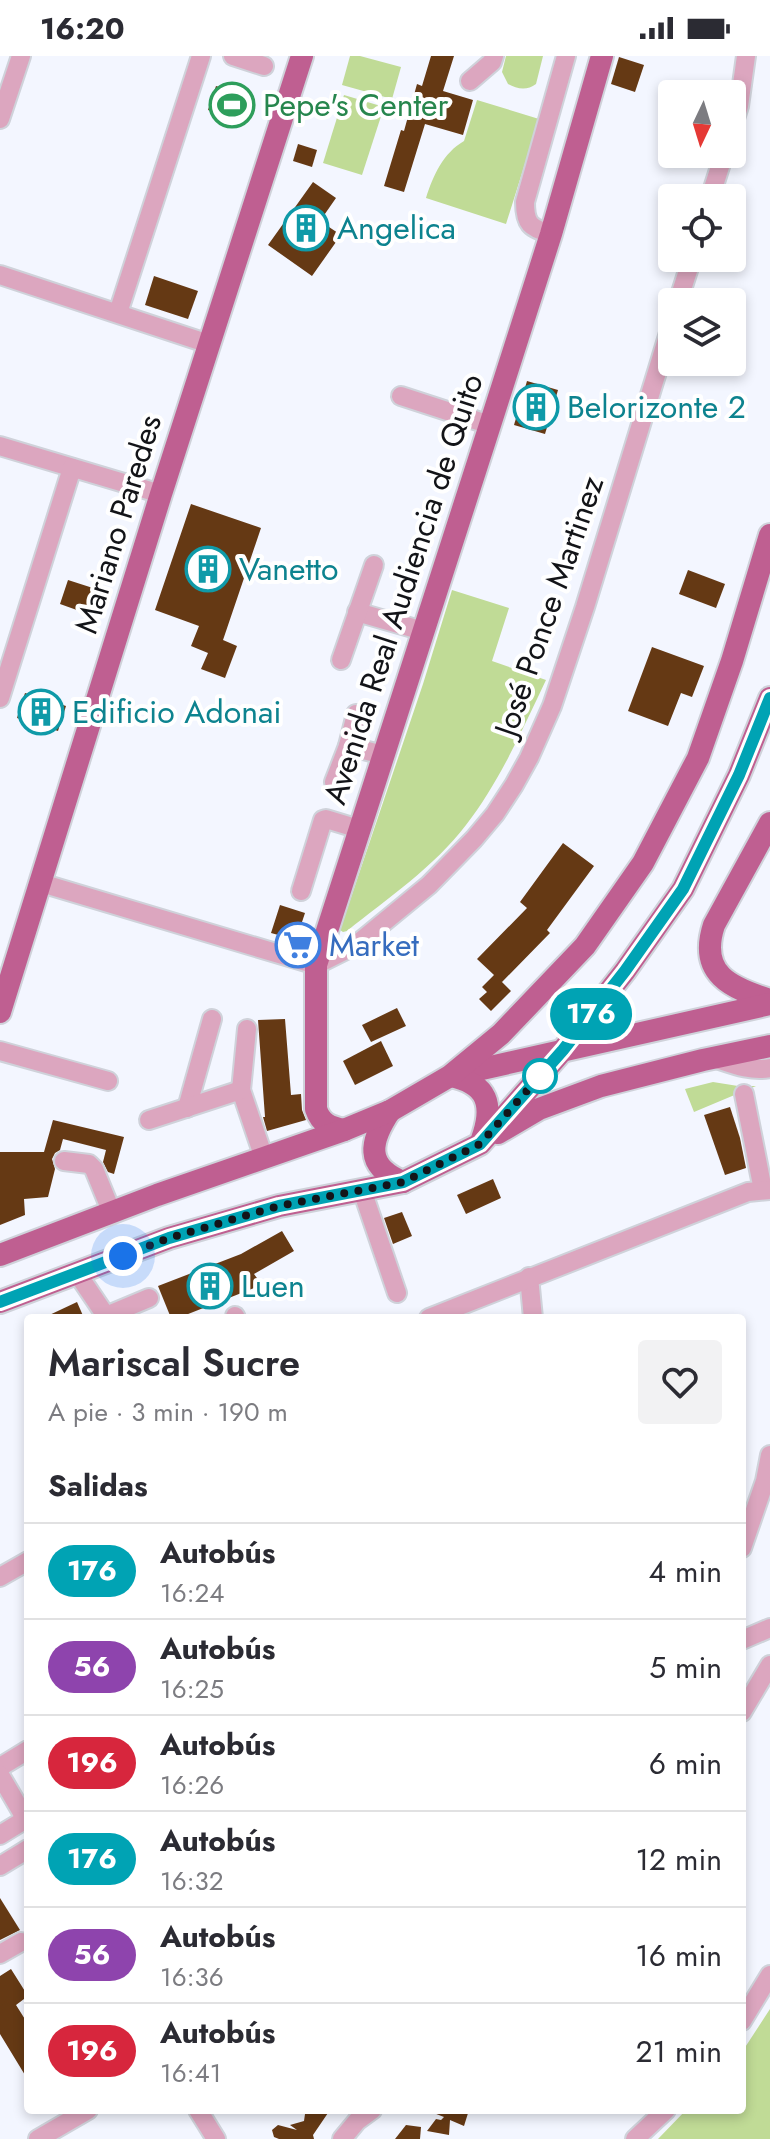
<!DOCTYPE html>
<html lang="es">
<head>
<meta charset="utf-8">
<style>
	:root { --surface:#fff; --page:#f2f2f3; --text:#2b2b33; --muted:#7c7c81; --line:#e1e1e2 }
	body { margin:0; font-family:Jost,sans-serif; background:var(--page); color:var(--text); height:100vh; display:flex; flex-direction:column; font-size:30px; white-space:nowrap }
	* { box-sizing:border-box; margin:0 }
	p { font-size:26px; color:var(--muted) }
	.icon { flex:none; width:44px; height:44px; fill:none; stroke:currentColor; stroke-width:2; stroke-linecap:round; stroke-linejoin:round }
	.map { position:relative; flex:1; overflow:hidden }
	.sheet { position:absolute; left:24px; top:1258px; width:722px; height:800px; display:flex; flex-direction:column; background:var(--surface); border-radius:8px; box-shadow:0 4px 12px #0003 }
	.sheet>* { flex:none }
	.badge { padding:0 16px; border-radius:26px; font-size:28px; line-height:52px }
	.needle { width:52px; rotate:184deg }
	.controls { position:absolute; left:658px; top:24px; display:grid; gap:16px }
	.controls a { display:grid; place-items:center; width:88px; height:88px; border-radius:8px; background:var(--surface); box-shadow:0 4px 12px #0003; font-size:40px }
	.you { position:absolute; width:40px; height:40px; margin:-20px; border:6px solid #fff; border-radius:50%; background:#1a73e8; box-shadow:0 0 0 12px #1a73e833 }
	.map>.badge { position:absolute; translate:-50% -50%; box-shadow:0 0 0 4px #fff }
	h2 { padding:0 24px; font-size:30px; line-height:72px }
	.round { display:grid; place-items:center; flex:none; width:84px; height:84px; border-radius:8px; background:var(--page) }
	.headline { display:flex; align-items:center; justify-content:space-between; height:136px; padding:0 24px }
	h1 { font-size:38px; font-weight:600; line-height:60px }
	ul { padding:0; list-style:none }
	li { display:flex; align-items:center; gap:24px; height:96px; padding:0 24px; border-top:2px solid var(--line) }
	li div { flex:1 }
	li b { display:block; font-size:30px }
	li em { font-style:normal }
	li .badge { min-width:88px; font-weight:700; text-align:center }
	.status { display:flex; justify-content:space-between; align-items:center; height:56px; padding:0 40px; background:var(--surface); direction:ltr }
	.status svg { height:22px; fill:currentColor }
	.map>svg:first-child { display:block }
</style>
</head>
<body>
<div class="status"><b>16:20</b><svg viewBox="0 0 49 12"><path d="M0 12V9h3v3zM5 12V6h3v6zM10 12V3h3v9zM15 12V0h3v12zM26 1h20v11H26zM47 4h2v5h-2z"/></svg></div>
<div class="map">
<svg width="770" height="2083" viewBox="0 0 770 2083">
	<rect width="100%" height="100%" fill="#f3f6ff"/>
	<g fill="#c0db96">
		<polygon points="350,0 360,0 401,11 392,43 342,29"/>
		<path d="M506,0h37l-7,28c-9,7 -19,5 -28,0l-6,-12z"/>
		<polygon points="344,39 384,51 362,119 323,107"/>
		<path d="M477,44l62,19 -33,105 -80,-26c7,-22 17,-45 38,-57z"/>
		<path d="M452,534l57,18 -17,53 54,19c-24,50 -46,101 -80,145 -32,42 -78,73 -119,106l-4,1 -3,-2 83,-246z"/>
		<polygon points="713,1026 738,1030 756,1030 694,1056 685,1033"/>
		<polygon points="770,1953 770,2083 658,2083 686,2054 742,2054 742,1996"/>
	</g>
	<g fill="#653914">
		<polygon points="431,0 454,0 443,35 473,44 463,79 425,68 404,136 384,130 401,74 404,75 417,28 422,30"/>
		<polygon points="619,1 644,9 635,36 611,28"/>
		<polygon points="216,30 255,43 247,67 208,54"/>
		<polygon points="298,88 317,94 312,111 293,105"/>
		<polygon points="313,126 336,142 320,165 341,179 312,220 268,189"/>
		<polygon points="154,220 198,235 188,263 145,249"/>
		<polygon points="527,325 558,334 545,378 514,369"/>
		<polygon points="191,448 261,472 223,584 237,590 225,622 201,613 208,597 191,590 199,570 155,554"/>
		<polygon points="688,514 725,528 716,552 679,538"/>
		<polygon points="68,524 96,533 88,558 60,548"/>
		<polygon points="652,591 704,610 692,641 681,637 668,670 628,655"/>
		<polygon points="25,637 66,650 58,675 17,662"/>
		<polygon points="563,787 594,810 547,874 550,877 502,926 500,924 511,935 491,955 479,943 487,936 482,931 494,919 477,903 527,852 520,846"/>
		<polygon points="280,849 305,857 297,881 307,884 305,893 291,889 293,883 271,877"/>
		<polygon points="397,952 406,970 371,986 362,969"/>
		<polygon points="285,963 291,1039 301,1038 302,1054 306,1064 267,1075 263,1061 265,1061 258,964"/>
		<polygon points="381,985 393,1010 355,1029 343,1005"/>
		<polygon points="730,1051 740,1082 746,1112 725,1119 704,1059"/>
		<polygon points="53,1064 124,1081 114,1118 108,1116 103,1106 106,1094 63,1083 60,1094 55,1097 52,1103 55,1113 48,1141 24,1143 25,1159 0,1169 0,1096 44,1096"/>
		<polygon points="493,1123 501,1142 466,1158 457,1139"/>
		<polygon points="402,1156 412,1180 393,1188 384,1162"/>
		<polygon points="282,1175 294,1195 254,1218 262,1229 178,1262 171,1262 158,1230 241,1198"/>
		<polygon points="77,1246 84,1262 43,1262"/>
		<polygon points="0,1842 20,1874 0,1884"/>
		<polygon points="11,1913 28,1940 16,1949 28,1968 28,2024 0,1978 0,1920"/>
		<polygon points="314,2054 330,2054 313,2079 314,2083 279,2083 274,2081 272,2074 278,2069 297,2074 290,2069 304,2065 305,2058"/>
		<polygon points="426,2054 469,2054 464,2070 450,2064 449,2079 427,2075 436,2063 441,2064 444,2061"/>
		<polygon points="406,2069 421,2071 420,2083 395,2083"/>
	</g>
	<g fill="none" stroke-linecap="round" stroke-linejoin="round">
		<g stroke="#cfd2da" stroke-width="22">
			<g id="minor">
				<polyline points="233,0 264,10"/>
				<polyline points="470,25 492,6 494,0"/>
				<polyline points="0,63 21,0"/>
				<polyline points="732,72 739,50 746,0"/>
				<polyline points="710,142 724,98"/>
				<path d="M551,178c-21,-6 -26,-10 -26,-32l41,-146"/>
				<polyline points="0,219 209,288"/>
				<polyline points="678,246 692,202"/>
				<polyline points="118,257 201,0"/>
				<polyline points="401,340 490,369"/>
				<polyline points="0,390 161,438"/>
				<polyline points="357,556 423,575"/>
				<polyline points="341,604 374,509"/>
				<polyline points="0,642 72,412"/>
				<polyline points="348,690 383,699"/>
				<polyline points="334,726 348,690 356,658"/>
				<polyline points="41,827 316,909 356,889 429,829 474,783 495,758 514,729 529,702 552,650 585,551 672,267"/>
				<polyline points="301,835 323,764 326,763 359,773"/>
				<polyline points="247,973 241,1034 264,1102"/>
				<polyline points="0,995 108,1025"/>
				<path d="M714,1002c18,6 37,14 56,10"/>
				<polyline points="744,1038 763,1134"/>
				<polyline points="187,1052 212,963"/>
				<polyline points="149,1064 241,1034"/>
				<polyline points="64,1105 89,1108 94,1113 112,1157"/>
				<polyline points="362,1134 397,1237"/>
				<polyline points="77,1217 106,1260 149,1242"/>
				<polyline points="529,1221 533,1262"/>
				<polyline points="235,1260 236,1262"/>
				<polyline points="429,1262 748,1136 770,1134"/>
				<polyline points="742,1492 765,1425 770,1399"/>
				<polyline points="0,1521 28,1505"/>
				<polyline points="742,1584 770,1572"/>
				<polyline points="742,1656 770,1609"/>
				<polyline points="0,1711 28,1694"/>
				<polyline points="0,1719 28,1767"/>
				<polyline points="0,1779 26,1763"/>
				<polyline points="0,1810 28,1793"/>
				<polyline points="0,1898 21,1886"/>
				<polyline points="742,1965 770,1919"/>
				<polyline points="198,2054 216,2083"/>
				<polyline points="38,2083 88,2054"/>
				<polyline points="342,2083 357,2065 372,2054"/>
				<polyline points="635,2083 666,2054"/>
			</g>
		</g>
		<g stroke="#cfd2da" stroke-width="26">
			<g id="major">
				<path d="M770,767l-56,102c-16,49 17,63 56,75"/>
				<polyline points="0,956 161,438 302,0"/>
				<polyline points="455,1019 770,948"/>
				<path d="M451,1020c37,8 43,29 31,63"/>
				<path d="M390,1055c-20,30 -26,55 13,71"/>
				<path d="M344,1074c-14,-3 -23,-6 -28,-21v-144l174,-540 61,-191 51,-178"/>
				<polyline points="498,1077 539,1053 601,1030 703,1004 770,990"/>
				<polyline points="0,1199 157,1139 344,1074 390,1055 450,1020 501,978 585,890 643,807 698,702 732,605 770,479"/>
				<polyline points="0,1246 169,1182 279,1150 403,1126 480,1088 563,994 625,915 683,833 739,719 770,642"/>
			</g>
		</g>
		<use href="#minor" stroke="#dca6bf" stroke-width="18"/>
		<use href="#major" stroke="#bf5f91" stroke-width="22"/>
	</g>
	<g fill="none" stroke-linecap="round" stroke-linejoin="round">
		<g stroke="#fff" stroke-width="18">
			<polyline id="line" points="0,1246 169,1182 279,1150 403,1126 480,1088 563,994 625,915 683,833 739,719 770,642"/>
		</g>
		<use href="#line" stroke="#00a3b4" stroke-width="12"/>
		<polyline stroke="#131418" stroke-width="8" stroke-dasharray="0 14.4" points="123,1200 169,1182 279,1150 403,1126 480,1088 540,1020"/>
	</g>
	<defs>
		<g id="stadium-ring" transform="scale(2.3)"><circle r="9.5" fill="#fff" stroke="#2e9e5b" stroke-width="1.5"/><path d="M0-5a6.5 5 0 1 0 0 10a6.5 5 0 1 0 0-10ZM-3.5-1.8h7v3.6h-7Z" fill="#2e9e5b"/></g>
		<g id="building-ring" transform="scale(2.3)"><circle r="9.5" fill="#fff" stroke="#0f9aa8" stroke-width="1.5"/><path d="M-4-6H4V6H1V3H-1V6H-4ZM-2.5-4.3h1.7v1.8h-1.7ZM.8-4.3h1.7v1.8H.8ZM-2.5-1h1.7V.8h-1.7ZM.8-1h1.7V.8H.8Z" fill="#0f9aa8"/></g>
		<g id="supermarket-ring" transform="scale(2.3)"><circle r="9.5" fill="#fff" stroke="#3f7fe0" stroke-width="1.5"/><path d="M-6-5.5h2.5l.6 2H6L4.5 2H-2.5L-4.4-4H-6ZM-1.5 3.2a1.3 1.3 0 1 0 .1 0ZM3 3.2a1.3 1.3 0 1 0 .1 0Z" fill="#3f7fe0"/></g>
	</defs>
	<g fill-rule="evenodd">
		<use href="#stadium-ring" x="232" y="49"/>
		<use href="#building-ring" x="306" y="172"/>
		<use href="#building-ring" x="536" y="351"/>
		<use href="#building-ring" x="208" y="513"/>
		<use href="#building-ring" x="41" y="656"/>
		<use href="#supermarket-ring" x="298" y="889"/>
		<use href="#building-ring" x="210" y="1230"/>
	</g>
	<circle fill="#fff" stroke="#00a3b4" stroke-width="4" cx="540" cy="1020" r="16"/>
	<g text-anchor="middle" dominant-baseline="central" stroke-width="8" stroke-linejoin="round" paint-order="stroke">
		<g font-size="32" fill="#27864d" stroke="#fff" text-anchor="start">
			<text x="263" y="49">Pepe's Center</text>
		</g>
		<g font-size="32" fill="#0d838f" stroke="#fff" text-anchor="start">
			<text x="337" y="172">Angelica</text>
			<text x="567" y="351">Belorizonte 2</text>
			<text x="239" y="513">Vanetto</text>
			<text x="72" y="656">Edificio Adonai</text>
			<text x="241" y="1230">Luen</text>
		</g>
		<g font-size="32" fill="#131418" stroke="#fff">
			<text transform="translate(118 468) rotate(-73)">Mariano Paredes</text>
			<text transform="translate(403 533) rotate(-72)">Avenida Real Audiencia de Quito</text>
			<text transform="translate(549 550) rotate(-71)">José Ponce Martinez</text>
		</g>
		<g font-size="32" fill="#366cbe" stroke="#fff" text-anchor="start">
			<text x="329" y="889">Market</text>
		</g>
	</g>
</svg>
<div class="controls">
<a><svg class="needle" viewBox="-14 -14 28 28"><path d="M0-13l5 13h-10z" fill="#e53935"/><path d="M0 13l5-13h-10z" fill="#7c7c81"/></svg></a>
<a><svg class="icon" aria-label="locate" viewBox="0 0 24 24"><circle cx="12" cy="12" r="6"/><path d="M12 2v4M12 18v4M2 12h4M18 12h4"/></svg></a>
<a><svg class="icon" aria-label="layers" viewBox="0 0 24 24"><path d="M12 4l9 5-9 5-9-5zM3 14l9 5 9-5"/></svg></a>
</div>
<div class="you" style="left:123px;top:1200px"></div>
<b class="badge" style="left:591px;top:958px;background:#00a3b4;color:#fff">176</b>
<section class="sheet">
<div class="headline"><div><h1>Mariscal Sucre</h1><p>A pie · 3 min · 190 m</p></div><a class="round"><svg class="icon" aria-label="heart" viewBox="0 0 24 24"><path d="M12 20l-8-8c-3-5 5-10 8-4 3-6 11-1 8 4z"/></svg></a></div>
<h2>Salidas</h2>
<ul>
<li><span class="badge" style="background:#00a3b4;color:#fff">176</span><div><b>Autobús</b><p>16:24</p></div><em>4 min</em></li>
<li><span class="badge" style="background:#8e44ad;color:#fff">56</span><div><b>Autobús</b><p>16:25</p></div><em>5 min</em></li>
<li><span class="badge" style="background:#d7263d;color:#fff">196</span><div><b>Autobús</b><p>16:26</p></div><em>6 min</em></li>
<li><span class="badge" style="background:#00a3b4;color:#fff">176</span><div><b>Autobús</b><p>16:32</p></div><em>12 min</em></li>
<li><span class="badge" style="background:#8e44ad;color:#fff">56</span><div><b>Autobús</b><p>16:36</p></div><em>16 min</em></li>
<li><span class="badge" style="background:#d7263d;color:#fff">196</span><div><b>Autobús</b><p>16:41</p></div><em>21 min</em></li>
</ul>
</section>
</div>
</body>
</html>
